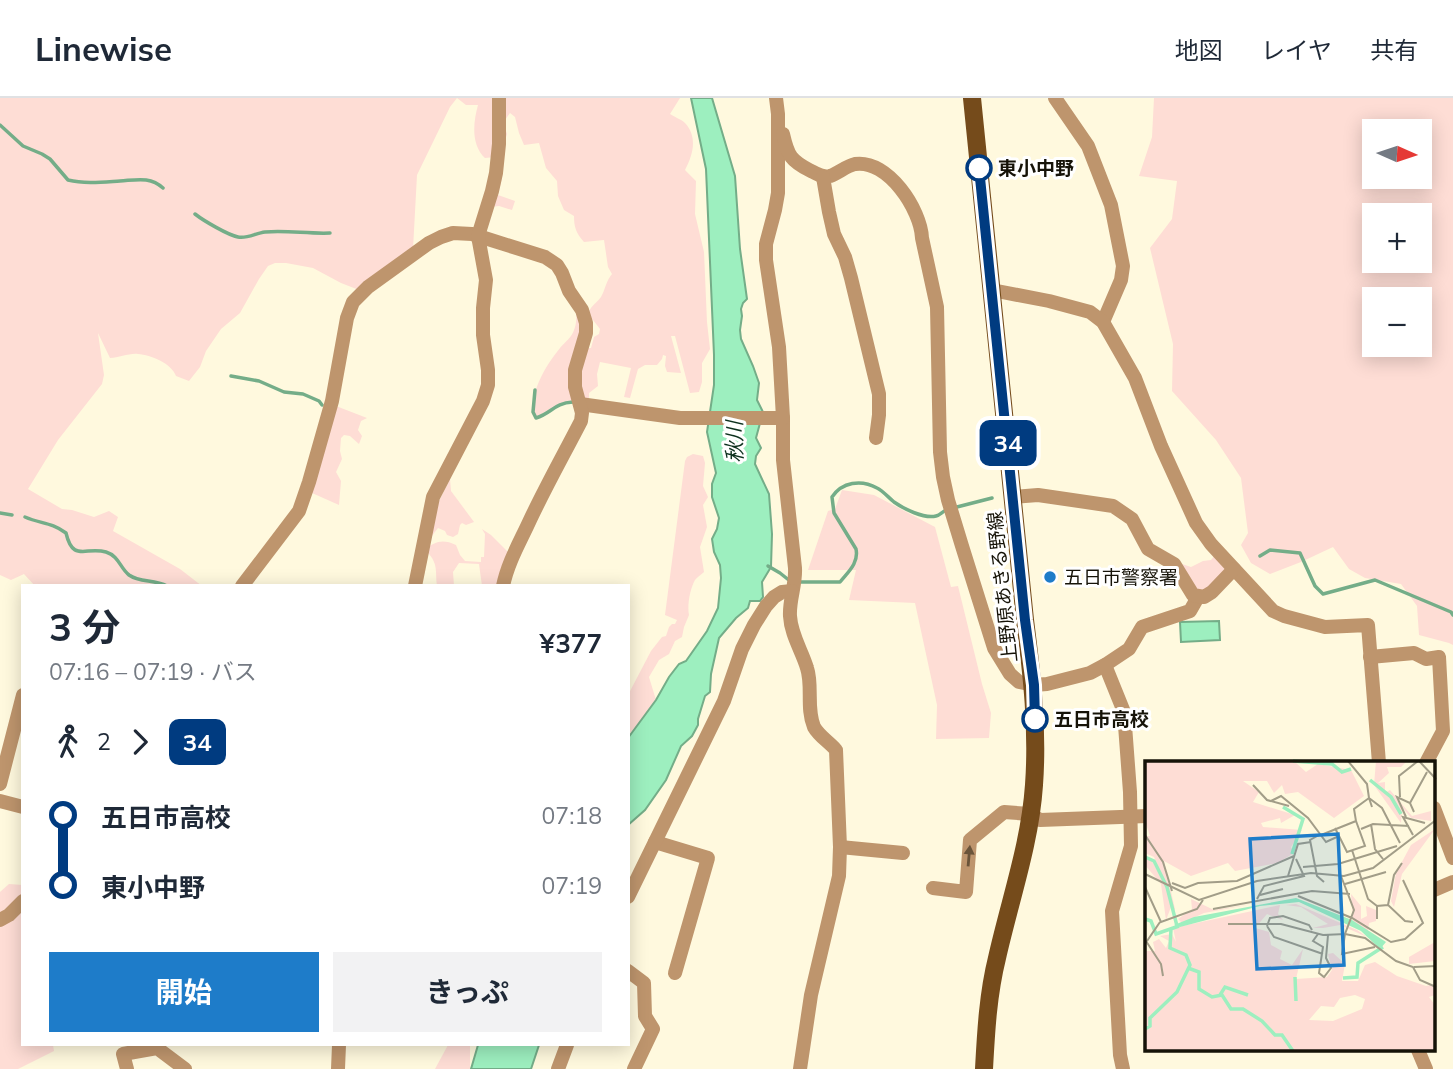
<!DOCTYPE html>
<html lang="ja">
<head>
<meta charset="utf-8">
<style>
	:root { --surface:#fff; --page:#f2f2f3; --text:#1f2937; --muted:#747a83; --line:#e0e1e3; --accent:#1e7cc9 }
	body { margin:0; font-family:Mulish,"Noto Sans JP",sans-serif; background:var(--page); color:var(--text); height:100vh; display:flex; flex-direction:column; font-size:26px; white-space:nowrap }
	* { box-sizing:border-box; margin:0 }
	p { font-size:23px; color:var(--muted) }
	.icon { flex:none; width:38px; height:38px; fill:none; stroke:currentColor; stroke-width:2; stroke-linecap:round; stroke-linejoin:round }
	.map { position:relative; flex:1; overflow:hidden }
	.panel { position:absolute; left:21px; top:486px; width:609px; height:462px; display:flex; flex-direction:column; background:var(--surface); border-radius:0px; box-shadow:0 4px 18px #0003 }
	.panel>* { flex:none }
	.badge { padding:0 14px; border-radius:10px; font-size:24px; line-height:46px }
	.needle { width:46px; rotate:93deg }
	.fabs { position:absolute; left:1362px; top:21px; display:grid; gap:14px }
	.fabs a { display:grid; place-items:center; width:70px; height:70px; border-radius:0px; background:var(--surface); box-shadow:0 4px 18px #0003; font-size:35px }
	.map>.badge { position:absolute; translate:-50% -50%; box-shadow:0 0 0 4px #fff }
	.legs { display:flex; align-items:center; gap:10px; height:77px; padding:0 28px; font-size:23px }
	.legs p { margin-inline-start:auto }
	.headline { display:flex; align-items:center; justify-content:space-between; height:119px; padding:0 28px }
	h1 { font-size:38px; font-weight:700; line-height:52px }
	.primary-button { display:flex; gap:14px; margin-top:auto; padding:14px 28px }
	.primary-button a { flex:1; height:80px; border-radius:0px; background:var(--accent); color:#fff; font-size:28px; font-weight:700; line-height:80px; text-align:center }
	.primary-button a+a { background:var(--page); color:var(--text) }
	ul { padding:0 28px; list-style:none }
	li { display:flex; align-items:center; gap:24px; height:70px; font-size:26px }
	li i { display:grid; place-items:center; width:10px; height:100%; margin:0 9px; background:currentColor }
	li i::after { content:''; width:18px; height:18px; margin:-9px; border:5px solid; border-radius:50%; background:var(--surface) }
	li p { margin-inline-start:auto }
	li:first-child i { background:linear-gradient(#0000 50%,currentColor 0) }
	li:last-child i { background:linear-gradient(currentColor 50%,#0000 0) }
	header { display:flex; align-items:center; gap:42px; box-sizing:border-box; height:98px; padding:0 35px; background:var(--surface); border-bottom:2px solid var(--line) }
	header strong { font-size:33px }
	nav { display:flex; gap:38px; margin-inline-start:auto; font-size:24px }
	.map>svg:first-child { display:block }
</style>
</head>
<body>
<header>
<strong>Linewise</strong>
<nav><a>地図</a><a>レイヤ</a><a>共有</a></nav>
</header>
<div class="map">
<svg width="1453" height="971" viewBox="0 0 1453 971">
	<rect width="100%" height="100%" fill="#fff9de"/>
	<g fill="#feddd5" fill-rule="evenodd">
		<path d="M0,0h496l-1,59 -10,1c-14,-13 -12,-35 -7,-53h-12l-9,-7 -7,9 -33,68 -4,74 -54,41 -18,-7 -28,-15 -27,-5h-11l-7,3 -9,13 -19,34 -19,16 -15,22 -6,16 -11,14 -13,-5c-5,-13 -25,-21 -38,-22 -9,-1 -19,4 -28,4l-12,-25 6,42 -2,9 -44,56 -30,49 34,20 10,1 22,7 15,-6 9,6 -5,14 67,38 22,17h-167l-11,-12 -13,6 -11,-5z"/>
		<path d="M502,0h178l-10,16c4,3 11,5 15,9 13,14 8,32 0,47l11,11 -1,33 9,38 3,70 3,27 -8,14v19l-3,10 -9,1 -15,-57h-4l10,37 -14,-1 -2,-6 1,-10 -3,-1 -1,4 -5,6h-12l-7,4 -8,29 -6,-1 7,-29 -31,-6 -3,12 1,12 -9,7v5l-6,5 -6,-17 7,-38h7l3,-11 5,-3 1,-5 -7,-9 -5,-3c1,-11 7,-12 13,-20 4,-7 5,-16 11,-23l-4,-7 -4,-27 -20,2c-8,-9 -10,-15 -10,-26l-10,-6 -6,-14 -1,-15 -11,-13 -7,-25 -15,2 -5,-12 -4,-16 -5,-4 -5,7v8l2,6 -3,10 -2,34 -4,17 17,6 -3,9 -13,-4 -8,1z"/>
		<path d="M1154,0h299v547l-4,-2 -30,-8 -2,-29 -16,-22 -36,-6 -16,-9 -16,-22 -32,15 -31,12 -19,-11 -10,-18 7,-12 -7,-55 -25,-38 -44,-49 1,-47 -23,-96 22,-29 5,-38 -38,-5 13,-39zM1374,33h45v46h-45zM1374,117h45v46h-45zM1374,201h45v46h-45z"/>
		<path d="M577,210l5,7 -5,86 -16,2 -25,14c-10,-21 11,-53 24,-69 5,-6 12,-11 14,-18 3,-6 2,-15 3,-22z"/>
		<polygon points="336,308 367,320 361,323 358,332 362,338 359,346 350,338 344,337 341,340 340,353 342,361 336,374 341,383 339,407 312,395"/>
		<path d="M693,356l10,2 2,7 -2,23 5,11 -5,8 4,22 -7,20 4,25c-3,3 -7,5 -9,8 -5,9 -8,25 -6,35l-5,12 -2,10 -7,4 -6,13 -10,6 -10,17 7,23 -17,24 -11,11v-40l23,-44 11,-14 4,-1 3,-9 3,-3h3l2,-4 -12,-5 20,-154 2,-4z"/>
		<polygon points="450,381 451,393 474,424 466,427 462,425 460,427 458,436 453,439 447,437 445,433 438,430 428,443 432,417"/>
		<polygon points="842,392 874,397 935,429 951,489 958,488 982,586 991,615 989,640 936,641 937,607 915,505 849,502 856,472 808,472 828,413 835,411"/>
		<path d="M482,431l9,6 17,17 -7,34h-19l-3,-22 -20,-1 -6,9 1,14h-17c-2,-16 2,-23 -12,-36 10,-9 18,-11 31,-5l4,10 5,6 16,1v-5h3l1,-23z"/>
		<polygon points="1216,456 1226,468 1225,474 1207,492 1192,493 1175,468 1182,466 1191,469 1203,463 1211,462"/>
		<polygon points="9,786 23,787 23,947 53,947 54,953 18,971 0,971 0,794"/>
		<polygon points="448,947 470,947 470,971 435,971"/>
	</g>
	<g fill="#9defbf" stroke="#74ad88" stroke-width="2">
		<polygon points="691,0 712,0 735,78 740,151 747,201 743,205 741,211 742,218 740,232 741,241 753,268 759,285 757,302 763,314 756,340 761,350 756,358 755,366 769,396 772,436 771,469 762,484 763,499 760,503 750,503 748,510 736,520 719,540 711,576 710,594 705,598 698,621 698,627 692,638 681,648 666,682 645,712 628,727 628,640 656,602 669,579 679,566 686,563 707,533 718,510 721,480 720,467 714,454 712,441 717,431 719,420 712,399 712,386 716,375 707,334 714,287 714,257 706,71"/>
		<polygon points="1219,523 1220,542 1181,544 1180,524"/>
		<polygon points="478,947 539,947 531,971 471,971"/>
	</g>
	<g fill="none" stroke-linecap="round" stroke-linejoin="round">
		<g stroke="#74ad88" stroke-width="3.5">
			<path d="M0,27l23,21 19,8 8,5 18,21c17,4 35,2 52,1 16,-1 30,-5 43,7"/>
			<path d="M195,116c9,7 33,21 43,23 9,2 18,-4 27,-5 22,-2 43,2 65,1"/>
			<polyline points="231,278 259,283 284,294 303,296 319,303 322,307"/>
			<path d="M535,292l-2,22 3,6c16,-5 18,-15 37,-16"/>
			<polyline points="953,410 992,400"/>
			<polyline points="0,415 12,417"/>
			<path d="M25,419c16,7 26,5 41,16 7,30 20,13 40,19 13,4 14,16 23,23 11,8 25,4 38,11"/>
			<polyline points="1260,458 1270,452 1300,455 1315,488 1323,496 1375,482 1451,514 1453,517"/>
			<polyline points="768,468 780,475 790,483"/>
			<path d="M798,484h42c8,-10 19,-19 16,-33l-22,-36 -2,-16c10,-15 29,-18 45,-9 6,3 11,9 17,14 10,7 30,17 42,14 4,-1 6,-4 10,-6"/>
		</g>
		<g stroke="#be956d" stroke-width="14">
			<path d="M776,0l2,16v79l-3,17 -9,34v16l13,87 4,71v42l12,108c1,17 -6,32 -5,48 1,19 12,35 17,52 6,18 -1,40 7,59 5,9 15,15 22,23l4,97 -1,29 -28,119 -11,74"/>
			<polyline points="1055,0 1088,48 1111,107 1123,168 1121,182 1103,224"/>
			<path d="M783,36c5,22 8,27 28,37 7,3 11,7 19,5 9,-3 16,-10 25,-12 33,-5 66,46 67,74l15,69 3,145 3,25 5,23 14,46 32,102 16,26 9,8 15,3 13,-1 43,-11 15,-8 24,-16 13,-22 48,-16 8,-14"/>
			<polyline points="823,79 829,114 834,136 845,159 851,180 879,296 879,317 876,340"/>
			<polyline points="992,192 1049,203 1090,214 1103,224 1135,280 1161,348 1196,425 1211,446 1273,513 1284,518 1325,529 1368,527 1379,665"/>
			<polyline points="580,306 680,320 783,320"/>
			<polyline points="1014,399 1038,397 1113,408 1132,421 1148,451 1174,466 1193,497 1204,499 1212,494 1234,471"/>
			<path d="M242,488l57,-75 10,-29 23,-81 15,-83 6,-16 15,-15 61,-44 12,-6 12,-4 19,1 73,23 12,8 5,8 7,18 13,19 4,13v10l-11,37v17l7,26 -1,8c-17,33 -35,65 -51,99 -10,22 -22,42 -27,66"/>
			<polyline points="415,488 433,399 483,303 488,287 488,272 483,237 483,210 486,182 478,138 492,93 496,75 499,46 499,0"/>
			<polyline points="1370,559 1414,555 1426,561 1439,559 1443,633 1426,665"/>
			<polyline points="1105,567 1124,614 1130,694 1131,748 1112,813 1120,957 1123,971"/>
			<polyline points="0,686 23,597"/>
			<polyline points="0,703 23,709"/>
			<polyline points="1434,710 1453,760"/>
			<polyline points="655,744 708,760 675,875"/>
			<polyline points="840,749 903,755"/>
			<polyline points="933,790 966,794 970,742 1004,714 1030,716 1040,722 1147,718"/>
			<polyline points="1434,792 1453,784"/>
			<polyline points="628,799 724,603 742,551 754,527 766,508 774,499 782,494 792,493"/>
			<polyline points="0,822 9,817 23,803"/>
			<polyline points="628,873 644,885 645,918 653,931 634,971"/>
			<polyline points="1418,952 1426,971"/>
			<polyline points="127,971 123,956 157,950 185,971"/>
			<polyline points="338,971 339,947"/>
			<polyline points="558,971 567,947"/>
		</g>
		<path stroke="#754b1b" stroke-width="18" d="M972,0l53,522c7,55 13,110 9,165 -4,59 -24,115 -37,173 -9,36 -11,74 -13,111"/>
	</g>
	<defs><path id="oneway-solid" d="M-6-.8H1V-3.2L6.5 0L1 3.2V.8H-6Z" transform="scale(1.75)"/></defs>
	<use fill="#6a543a" href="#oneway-solid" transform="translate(969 758) rotate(-85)"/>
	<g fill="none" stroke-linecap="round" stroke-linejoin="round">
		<g stroke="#fff" stroke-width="16">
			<polyline id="line-1" points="979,70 1025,522 1034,587 1035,621"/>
		</g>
		<use href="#line-1" stroke="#003b80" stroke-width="10"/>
	</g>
	<g fill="#fff" stroke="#003b80" stroke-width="3.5">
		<circle cx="979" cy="70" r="12"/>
		<circle cx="1035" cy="621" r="12"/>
	</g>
	<circle fill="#1e7cc9" stroke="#fff" stroke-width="2.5" cx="1050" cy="479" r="7"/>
	<g text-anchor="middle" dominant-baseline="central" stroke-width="6" stroke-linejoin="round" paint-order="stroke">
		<g font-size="19" font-weight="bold" fill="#161308" stroke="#fff" text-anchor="start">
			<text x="998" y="70">東小中野</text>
			<text x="1054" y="621">五日市高校</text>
		</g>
		<g font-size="19" fill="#161308" stroke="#fff" text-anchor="start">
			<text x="1064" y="479">五日市警察署</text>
		</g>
		<g font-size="19" fill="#161308" stroke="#fff">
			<text transform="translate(1002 489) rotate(-96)">上野原あきる野線</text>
		</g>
		<g font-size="21" font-style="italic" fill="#0d311e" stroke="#fff">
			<text transform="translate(734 344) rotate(-91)">秋川</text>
		</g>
	</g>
	<g transform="translate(1145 663)">
		<rect width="290" height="290" fill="#fff9de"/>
		<path d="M0,0h149l12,11 12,-8 33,6 13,26 -30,22 -36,-26 -13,2 -3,-9 -8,8 -7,-12h-24l16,11 -6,10 42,13 -14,8 -1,-5 -19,5 2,4 39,3 -11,17 3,6 -16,10 -43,8 -7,-8 -37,13 -27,-15 11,48 -2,4 -2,-6 -5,13 -5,-36 -16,-19v-6l5,-1 16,27 -12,-28 -9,-4v-17h5l-5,-15zM231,0h31l-6,6h-14l2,6 -11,10 7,-1v11l5,-3 22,26 19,-5v10l-20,-3 -9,-11 -1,16 -27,-38zM290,68l-33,45 -8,33 -3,-6 5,-28 15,-28zM206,133l10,12v13l6,-3 -1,-10 10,4v11l-7,2 -1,8 -15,-10zM46,138l23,11 38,-6 -48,9 -22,10 -4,-4 14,-10zM151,143l61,26 10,7 -27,-12 -17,3h-10l15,-4 -27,-17 -15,-2zM135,144l-2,9 5,6 -16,-6 -12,14 14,4 2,13 11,6 -2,8 12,6 11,-16 -7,30 31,-2 5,-7 -4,-16 5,-1 12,11 -3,17h16l7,-16 10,-3 22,14 29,10 9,-2v11l-6,2 6,8v46h-290v-100h10l-2,-9 6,-3 7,9 3,-7 -9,-5 12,-2 4,8 -3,-14zM210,234l10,4 -3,10 -29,12 -24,-1 12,-14 13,1 6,-9zM290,181v19l-26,3v-7z" fill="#feddd5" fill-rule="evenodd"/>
		<path d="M151,137l56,22 34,22 -6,7 -19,-18 -62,-29 -39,4 -80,21 -6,-2 20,-8z" fill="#9defbf"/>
		<path fill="none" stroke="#9defbf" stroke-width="3.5" d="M148,0l39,3 10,8 9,-3M225,19l21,17 10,17M138,46l20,12 -11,35M0,96l9,4 13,26 10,39M0,158l6,2 5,13 23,-8M43,207l11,4v17l13,8 10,-2 9,14h12l19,12 13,14h7l11,16M150,216l1,24M198,217l14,-1 1,-14 25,-16M75,234l5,-8 23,8M0,268l5,-3v-8l27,-26 13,-27 -4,-10 -16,-7 1,-19"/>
		<path fill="none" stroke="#a29d88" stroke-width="2" d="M203,0l19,23 2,14 13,10 18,35M274,0l17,18M108,24l14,15 22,6M255,36l-1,-21 19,-15M126,40l10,-5 27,22 18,24 13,-6M265,42l17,-31M261,56l-9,-20 13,6 4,9M226,63l4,25 8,10M190,67l12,24 18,-6 -9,-25M216,68l12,-5 36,2M0,74l18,27 9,29M174,74l-9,5 7,36 7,6M176,74l35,-14 -2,-12 15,-11 3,9M268,74l-10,-18 22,6M207,89l16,49 9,7M257,102l-8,12 -6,30 17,16 8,1M158,106l35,-3 59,-18M0,113l54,26 58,-19 54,-8 33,3 29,-8 63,-48M143,115l10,-32 13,-2M196,115l13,34 -9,24 20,4 31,23 17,6 7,13 16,7M27,122l13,5 13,-5 39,-2 57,-25M200,123l41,-12M0,126l16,35 36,-13 6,-9M115,134l23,-6M153,135l54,22 39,24 14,-3 18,-16 -20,-43M112,138l7,-13 40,-10 -8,-17M68,148l99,-18 38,3M232,158v-13l11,-1M83,163h53l42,11 22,-1 -3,20 33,-7M122,165l7,11 49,17M122,165l3,-8 13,-2 26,9 3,5M173,173l-5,7 10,6 -4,26 5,4 7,-9 -5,-10 2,-23M1,180l15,23 2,12M2,180l13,-19M269,206l22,-1"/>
		<path fill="#1e7cc9" fill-opacity="0.15" stroke="#1e7cc9" stroke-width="3.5" d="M193,73l6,131 -87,4 -7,-130z"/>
		<rect width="290" height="290" fill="none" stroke="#161308" stroke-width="3.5"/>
	</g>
</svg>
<div class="fabs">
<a><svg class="needle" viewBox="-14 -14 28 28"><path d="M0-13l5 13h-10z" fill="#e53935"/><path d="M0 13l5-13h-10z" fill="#747a83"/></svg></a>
<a>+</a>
<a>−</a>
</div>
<b class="badge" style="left:1008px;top:345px;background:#003b80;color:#fff">34</b>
<section class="panel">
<div class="headline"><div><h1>3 分</h1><p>07:16 – 07:19 · バス</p></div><b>¥377</b></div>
<div class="legs"><svg class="icon" aria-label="walk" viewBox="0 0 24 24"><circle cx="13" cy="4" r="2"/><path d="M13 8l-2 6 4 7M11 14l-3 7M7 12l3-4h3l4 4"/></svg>2<svg class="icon" aria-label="forward" viewBox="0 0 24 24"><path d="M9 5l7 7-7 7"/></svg><b class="badge" style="background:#003b80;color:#fff">34</b></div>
<ul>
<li><i style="color:#003b80"></i><b>五日市高校</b><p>07:18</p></li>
<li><i style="color:#003b80"></i><b>東小中野</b><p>07:19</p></li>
</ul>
<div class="primary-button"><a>開始</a><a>きっぷ</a></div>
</section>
</div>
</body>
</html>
